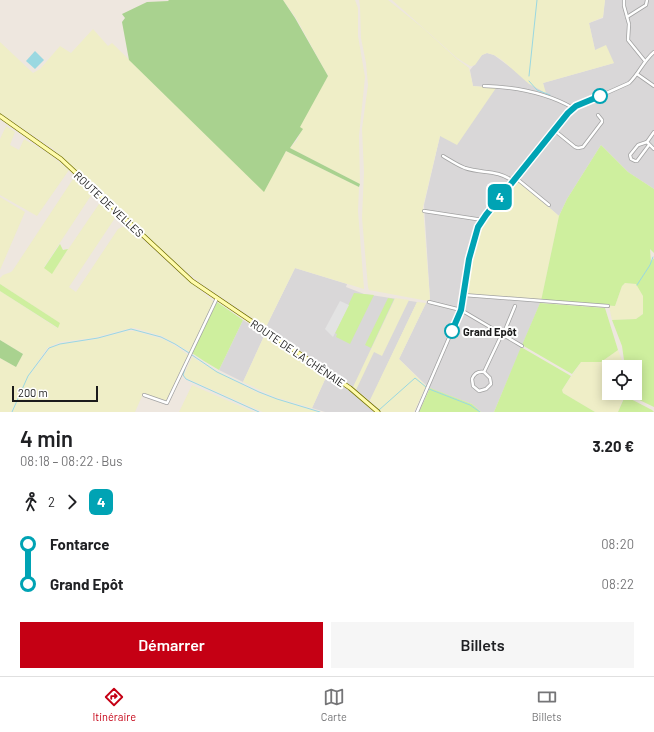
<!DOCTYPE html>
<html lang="fr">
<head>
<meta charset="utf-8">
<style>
	:root { --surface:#fff; --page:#f6f6f6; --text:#202124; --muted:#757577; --line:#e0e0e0; --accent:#c50014 }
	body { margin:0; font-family:Barlow,sans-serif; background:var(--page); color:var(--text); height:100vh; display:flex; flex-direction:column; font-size:15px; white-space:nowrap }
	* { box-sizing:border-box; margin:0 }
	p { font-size:13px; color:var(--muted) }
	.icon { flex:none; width:22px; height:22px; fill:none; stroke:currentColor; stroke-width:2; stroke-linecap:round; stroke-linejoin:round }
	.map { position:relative; height:412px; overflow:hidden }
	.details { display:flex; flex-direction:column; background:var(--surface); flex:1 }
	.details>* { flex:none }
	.badge { padding:0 8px; border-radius:6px; font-size:14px; line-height:26px }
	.fabs { position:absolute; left:602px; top:360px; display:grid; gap:8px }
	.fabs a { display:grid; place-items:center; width:40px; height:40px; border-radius:0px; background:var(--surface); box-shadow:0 2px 10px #0003; font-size:20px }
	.scale { position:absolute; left:12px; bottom:10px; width:86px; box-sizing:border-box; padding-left:4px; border:2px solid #1b1b1b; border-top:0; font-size:11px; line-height:14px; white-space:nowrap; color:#1b1b1b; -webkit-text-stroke:3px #fff; paint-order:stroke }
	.map>.badge { position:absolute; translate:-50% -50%; box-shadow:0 0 0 2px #fff }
	.legs { display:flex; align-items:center; gap:6px; height:44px; padding:0 20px; font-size:13px }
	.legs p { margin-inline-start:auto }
	.overview { display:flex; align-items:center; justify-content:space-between; height:68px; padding:0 20px }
	h1 { font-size:22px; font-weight:600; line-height:30px }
	.action { display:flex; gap:8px; margin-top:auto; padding:8px 20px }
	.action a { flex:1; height:46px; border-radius:0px; background:var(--accent); color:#fff; font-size:16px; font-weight:600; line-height:46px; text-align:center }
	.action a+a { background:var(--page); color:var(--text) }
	ul { padding:0 20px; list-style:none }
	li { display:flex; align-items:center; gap:14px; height:40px; font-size:15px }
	li i { display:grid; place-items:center; width:6px; height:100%; margin:0 5px; background:currentColor }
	li i::after { content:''; width:10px; height:10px; margin:-5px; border:3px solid; border-radius:50%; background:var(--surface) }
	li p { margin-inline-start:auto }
	li:first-child i { background:linear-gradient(#0000 50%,currentColor 0) }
	li:last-child i { background:linear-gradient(currentColor 50%,#0000 0) }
	.menu { display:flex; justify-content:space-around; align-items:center; height:56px; border-top:1px solid var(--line); background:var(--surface); font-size:11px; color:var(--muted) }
	.menu a { display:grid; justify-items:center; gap:2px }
	.menu .selected { color:var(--accent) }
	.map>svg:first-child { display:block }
</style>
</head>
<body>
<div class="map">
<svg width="654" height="412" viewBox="0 0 654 412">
	<rect width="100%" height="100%" fill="#eee7df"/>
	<g fill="#d9d7d8">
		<polygon points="605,0 654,0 654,189 628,172 601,145 567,199 559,216 517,180 496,205 483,223 471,258 541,301 494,412 481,412 472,404 426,387 426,385 399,359 426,303 430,299 424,205 440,136 496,88 473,86 470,70 482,55 487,53 494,55 545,93 543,83 614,63 595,50 589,23 603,18"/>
		<polygon points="295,268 347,284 346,287 364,294 417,302 370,401 353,387 266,327"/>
		<polygon points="243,320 265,334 243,382 219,370"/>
		<polygon points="327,375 354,394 374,412 325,412 312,408"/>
	</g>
	<g fill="#efeec7">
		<polygon points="283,0 355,0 358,8 358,36 365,77 359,136 360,184 290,148 297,140 302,129 299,127 328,76 296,18"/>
		<polygon points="359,0 388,0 423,28 457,59 469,68 473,86 496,88 457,145 440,136 423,207 430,299 428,301 369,290 368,287 362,218 364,172 362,129 368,85 366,63 361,38 360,6"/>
		<polygon points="392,0 605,0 603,17 589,23 595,50 606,45 614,63 543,83 546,93 529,84 502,60 494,55 487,53 482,55 475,65 472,66 470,66 465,63 457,58"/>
		<polygon points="93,29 108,46 112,43 264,191 286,151 359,187 358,211 364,289 295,268 266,327 202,284 181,267 52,148 0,113 0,42 33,73 40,69 60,46 71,53"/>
		<polygon points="6,126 15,132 10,145 19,150 24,139 49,154 69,170 37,216 0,195 0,139"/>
		<polygon points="75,176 92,192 92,194 44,267 52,273 101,201 117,215 69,287 76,292 118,229 122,227 129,227 177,271 214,302 190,352 162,336 135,328 131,328 92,338 60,342 51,346 47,348 25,381 50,348 61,344 92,340 128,331 135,331 165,340 177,347 188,355 167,400 164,401 143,394 135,412 12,412 16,401 11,412 0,412 0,358 16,367 23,354 0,340 0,291 57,328 60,323 0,284 0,278 3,275 11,272 13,270"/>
		<polygon points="517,180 559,216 541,301 467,294 471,258 483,223"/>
		<polygon points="0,197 25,212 0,270"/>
		<polygon points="625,283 637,284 643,296 643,314 636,319 612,320 609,306 615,306 622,286"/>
		<polygon points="395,298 409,300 382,356 374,352 356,390 353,387"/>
		<polygon points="417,302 426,303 399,359 426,386 414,412 381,412 370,400"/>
		<polygon points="265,334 327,375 312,408 275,397 243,382"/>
		<polygon points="618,350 622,360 623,367 609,367 609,393 625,393 618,412 595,412 563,393 562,390 581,362 601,362"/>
		<polygon points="192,357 217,372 258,393 318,412 263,412 186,378 184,375"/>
		<polygon points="192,385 254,412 179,412"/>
	</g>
	<g fill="#ceef9e">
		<polygon points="601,145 628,172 654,189 654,253 650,249 651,262 654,258 654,407 629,395 628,393 635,393 635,367 625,367 622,346 612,320 636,319 643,314 643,296 636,284 625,283 622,286 615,306 541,301 559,216 567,199"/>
		<polygon points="60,244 63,250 68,249 52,274 44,268"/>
		<polygon points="0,284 60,323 58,328 0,291"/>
		<polygon points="354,293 374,295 350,344 336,337 337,334 335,333"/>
		<polygon points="388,298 394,299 371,348 365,345"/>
		<polygon points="217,302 243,320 219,370 204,361 192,353"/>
		<polygon points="540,303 605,308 618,350 601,362 581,362 572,374 522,345"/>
		<polygon points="521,347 571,376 562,390 563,393 595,412 494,412"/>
		<polygon points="430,388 472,404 481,412 419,412"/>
		<polygon points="625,396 652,410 654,412 618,412"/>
	</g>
	<g fill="#a9d28f">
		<polygon points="168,0 283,0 295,18 328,76 300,127 303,129 290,148 360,184 359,187 286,151 264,192 129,60 122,22 125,18 122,14 147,2 169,1"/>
		<polygon points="0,340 23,354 16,367 0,358"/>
	</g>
	<polygon fill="#e3e3e3" points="340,301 349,305 333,337 325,329"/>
	<polygon fill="#9ad8e1" points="35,51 44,60 35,69 26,61"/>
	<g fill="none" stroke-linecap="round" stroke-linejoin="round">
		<g stroke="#9ad8e1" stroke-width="1">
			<polyline points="529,76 537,0"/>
			<polyline points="529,81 537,90 550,95"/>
			<polyline points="637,285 650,265 653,257"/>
			<polyline points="192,355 217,372 259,392 277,399 320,412"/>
			<polyline points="185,369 183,375 186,379 259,412"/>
			<polyline points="429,389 470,405 480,412"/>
			<polyline points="379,410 415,378 426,387"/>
			<polyline points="12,412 28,376 49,348 60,344 98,338 131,329 161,337 175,344 189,353"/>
		</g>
		<g stroke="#a2a2a2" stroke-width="4">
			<g id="street">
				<polyline points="624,0 624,6 629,24 628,40 645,61"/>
				<polyline points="627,17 646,5 647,0"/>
				<polyline points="637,74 654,86"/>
				<path d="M484,86c31,1 61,6 89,22"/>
				<polyline points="554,130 575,147 578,148 583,147 602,122 602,120 598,115"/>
				<polyline points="654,132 647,142 654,149"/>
				<polyline points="647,142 638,145 630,155 631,159 635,161 637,161 649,145"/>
				<path d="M443,156c7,4 14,9 22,12 18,6 31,1 48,13"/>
				<polyline points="516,178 549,205"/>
				<polyline points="424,211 483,220"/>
				<polyline points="464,295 608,306"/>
				<polyline points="429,302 461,310 522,346"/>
				<polyline points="503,335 515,306"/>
				<path d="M484,372l6,6 1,6 -5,5 -7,2 -6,-5 -1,-7c2,-5 6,-8 12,-7l18,-38"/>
				<polyline points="144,395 167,403 217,298"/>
				<path d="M417,412l44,-102 10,-62 10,-26 73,-92 19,-22 56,-25c10,-9 14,-22 25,-31"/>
			</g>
		</g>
		<g stroke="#737300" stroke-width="5">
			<polyline id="secondary" points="0,116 61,159 192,281 350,388 378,412"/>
		</g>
		<use href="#street" stroke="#fff" stroke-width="2.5"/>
		<use href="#secondary" stroke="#fffbab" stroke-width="3.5"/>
	</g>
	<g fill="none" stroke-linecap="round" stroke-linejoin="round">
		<g stroke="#fff" stroke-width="9">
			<polyline id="line-1" points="452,331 461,310 469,259 478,227 486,215 568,113 576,106 600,96"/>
		</g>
		<use href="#line-1" stroke="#00a3b4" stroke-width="6"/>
	</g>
	<g fill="#fff" stroke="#00a3b4" stroke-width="2">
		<circle cx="600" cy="96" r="7"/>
		<circle cx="452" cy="331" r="7"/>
	</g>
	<g text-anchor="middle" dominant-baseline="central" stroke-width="4" stroke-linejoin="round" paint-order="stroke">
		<g font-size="11" fill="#1b1b1b" stroke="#fff">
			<text transform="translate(109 204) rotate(43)">ROUTE DE VELLES</text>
			<text transform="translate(298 353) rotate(34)">ROUTE DE LA CHÊNAIE</text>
		</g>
		<g font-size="11" font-weight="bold" fill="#1b1b1b" stroke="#fff" text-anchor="start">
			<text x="463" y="331">Grand Epôt</text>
		</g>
	</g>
</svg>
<div class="fabs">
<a><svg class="icon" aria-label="locate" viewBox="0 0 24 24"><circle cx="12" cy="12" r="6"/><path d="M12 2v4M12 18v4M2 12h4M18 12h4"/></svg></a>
</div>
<div class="scale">200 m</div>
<b class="badge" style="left:500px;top:197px;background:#00a3b4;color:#fff">4</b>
</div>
<section class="details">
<div class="overview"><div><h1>4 min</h1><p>08:18 – 08:22 · Bus</p></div><b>3.20 €</b></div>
<div class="legs"><svg class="icon" aria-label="walk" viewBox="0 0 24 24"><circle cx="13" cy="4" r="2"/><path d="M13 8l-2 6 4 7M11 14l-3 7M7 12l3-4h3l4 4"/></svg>2<svg class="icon" aria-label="forward" viewBox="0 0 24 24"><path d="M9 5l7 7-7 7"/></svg><b class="badge" style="background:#00a3b4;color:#fff">4</b></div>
<ul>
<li><i style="color:#00a3b4"></i><b>Fontarce</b><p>08:20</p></li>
<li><i style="color:#00a3b4"></i><b>Grand Epôt</b><p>08:22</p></li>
</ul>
<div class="action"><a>Démarrer</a><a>Billets</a></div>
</section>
<nav class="menu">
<a class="selected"><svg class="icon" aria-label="directions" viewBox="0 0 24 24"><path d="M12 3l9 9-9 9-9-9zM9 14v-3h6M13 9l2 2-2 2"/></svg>Itinéraire</a>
<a><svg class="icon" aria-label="map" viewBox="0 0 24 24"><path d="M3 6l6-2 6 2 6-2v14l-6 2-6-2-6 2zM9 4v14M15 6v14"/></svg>Carte</a>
<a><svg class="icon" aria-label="tickets" viewBox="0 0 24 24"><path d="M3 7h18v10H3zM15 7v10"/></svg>Billets</a>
</nav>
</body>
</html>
